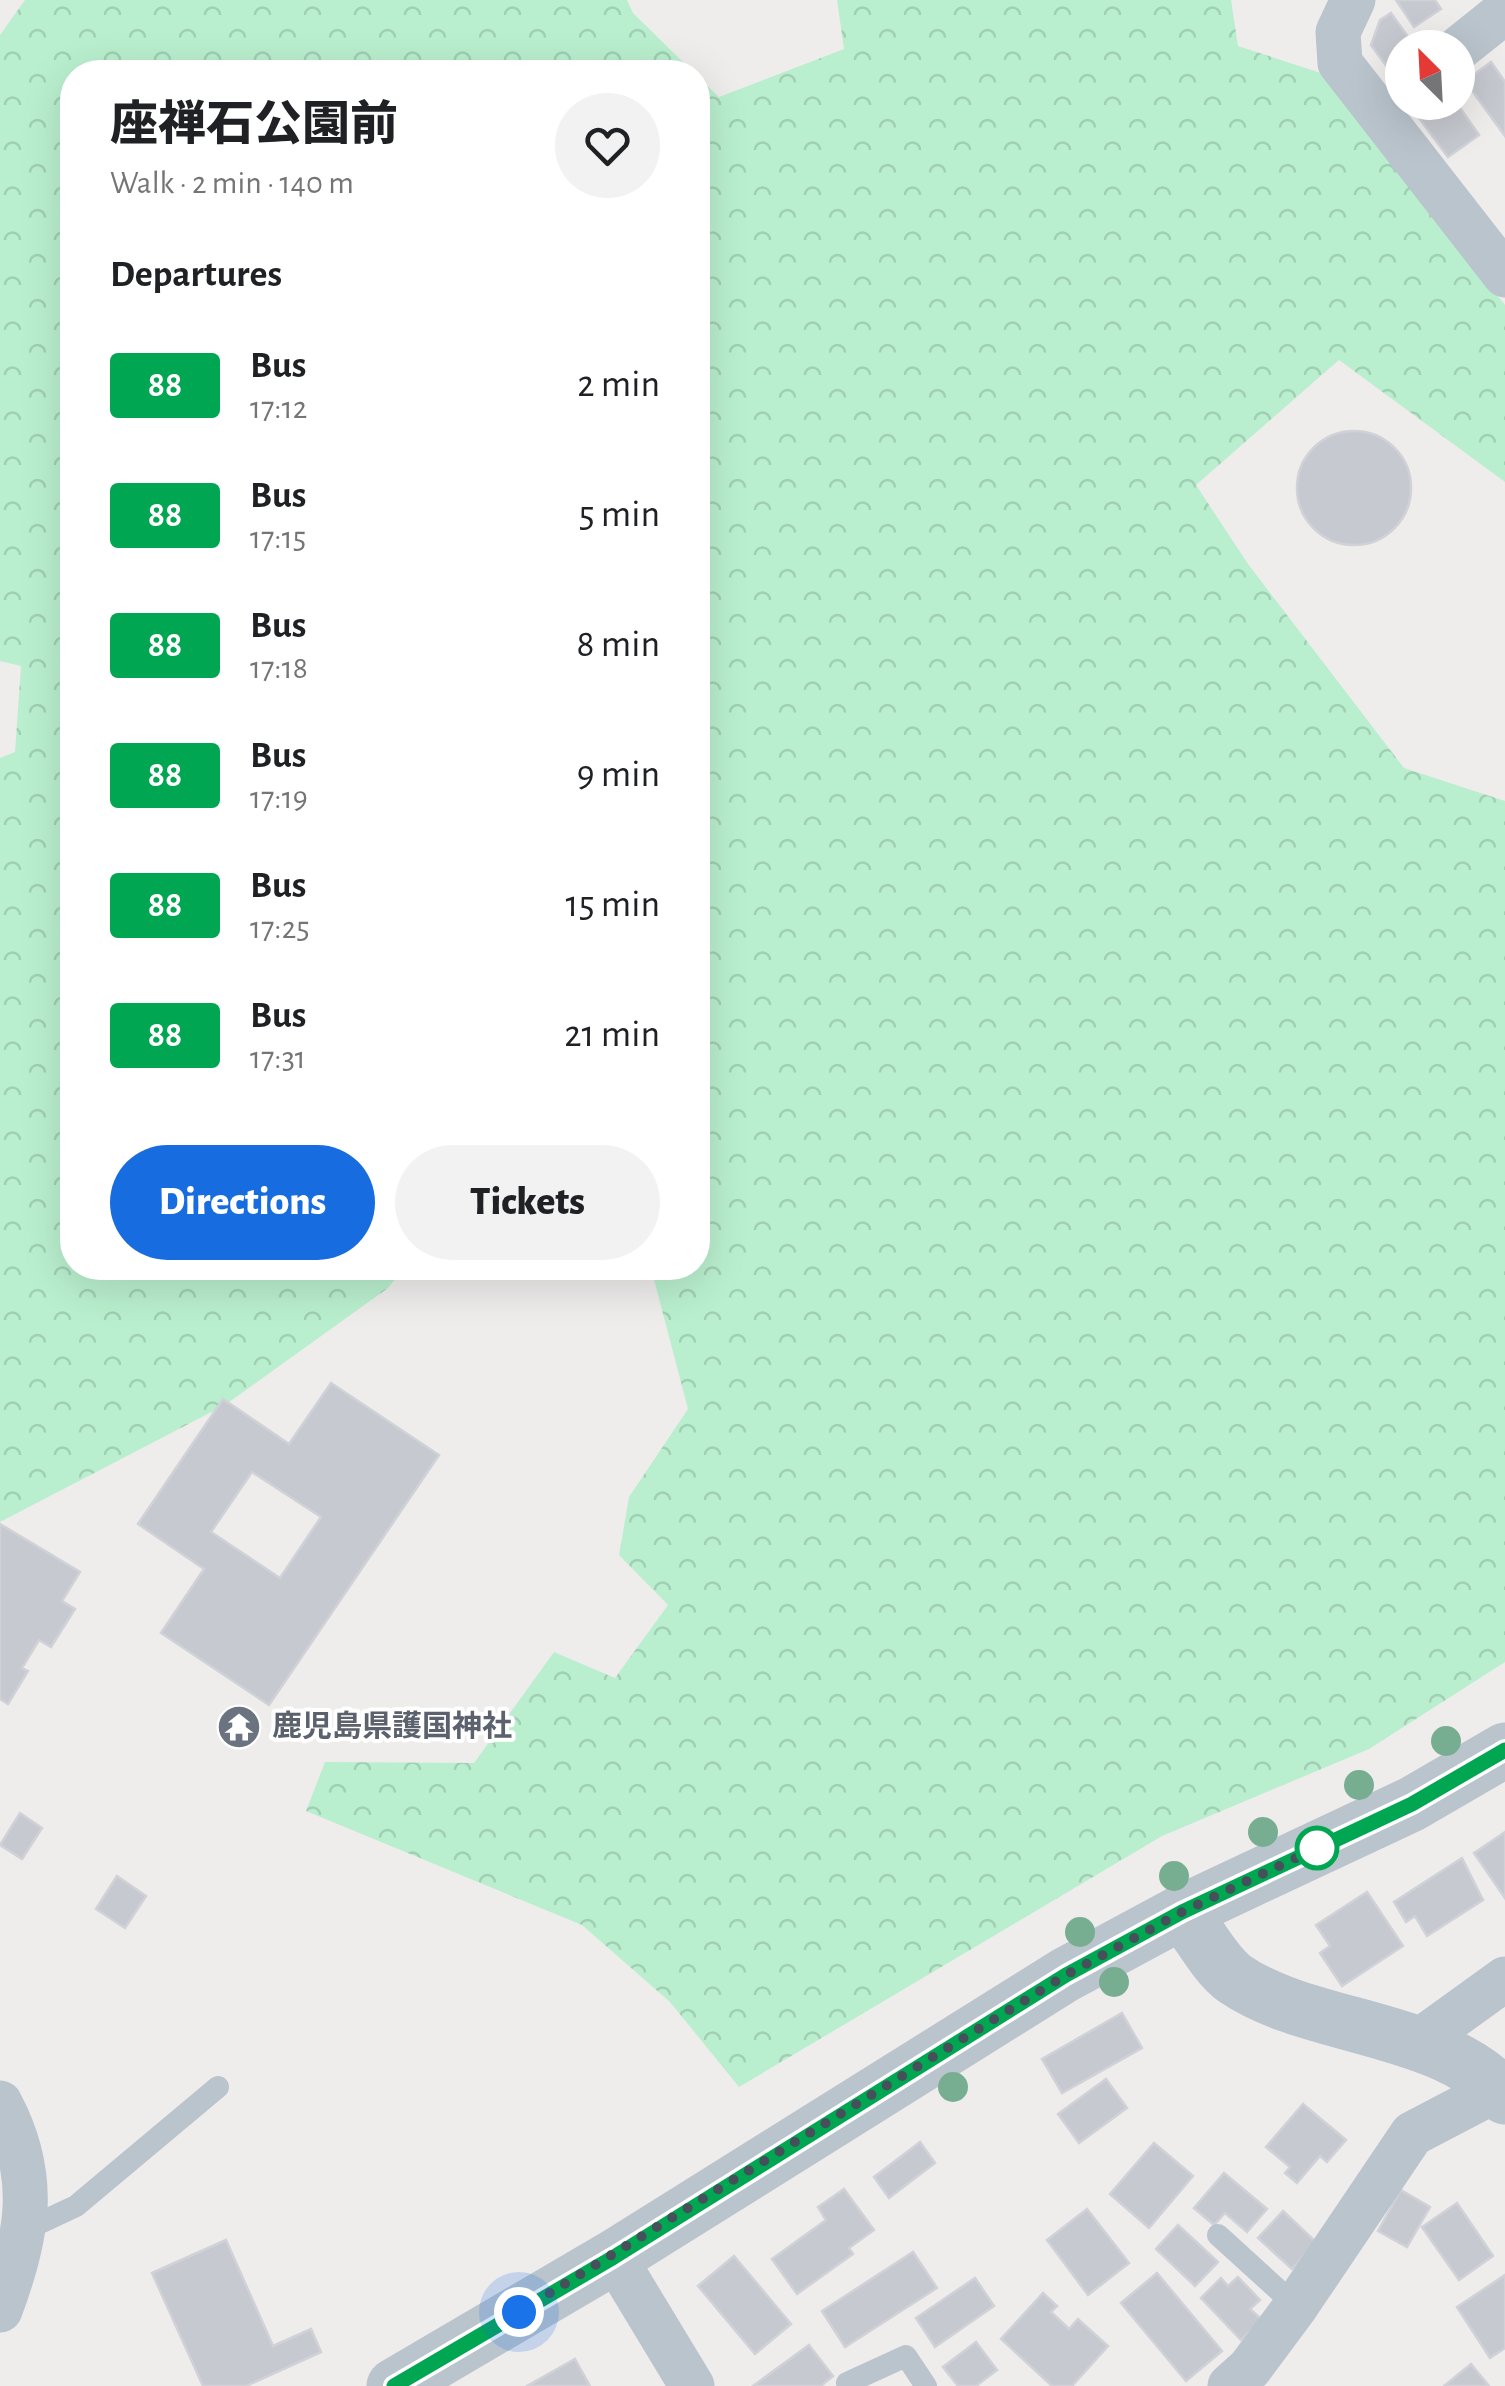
<!DOCTYPE html>
<html lang="en">
<head>
<meta charset="utf-8">
<style>
	:root { --surface:#fff; --page:#f2f2f2; --text:#202124; --muted:#757577; --accent:#176ddf }
	body { margin:0; font-family:"Alegreya Sans","Noto Sans JP",sans-serif; background:var(--page); color:var(--text); height:100vh; display:flex; flex-direction:column; font-size:38px; white-space:nowrap }
	* { box-sizing:border-box; margin:0 }
	p { font-size:32px; color:var(--muted) }
	.icon { flex:none; width:55px; height:55px; fill:none; stroke:currentColor; stroke-width:2; stroke-linecap:round; stroke-linejoin:round }
	.map { position:relative; flex:1; overflow:hidden }
	.details { position:absolute; left:60px; top:60px; width:650px; height:1220px; display:flex; flex-direction:column; background:var(--surface); border-radius:40px; box-shadow:0 10px 40px #0002 }
	.details>* { flex:none }
	.badge { padding:0 20px; border-radius:8px; font-size:35px; line-height:65px }
	.needle { width:65px; rotate:336deg }
	.tools { position:absolute; left:1385px; top:30px; display:grid; gap:20px }
	.tools a { display:grid; place-items:center; width:90px; height:90px; border-radius:50%; background:var(--surface); box-shadow:0 10px 40px #0002; font-size:50px }
	.you { position:absolute; width:50px; height:50px; margin:-25px; border:8px solid #fff; border-radius:50%; background:#1a73e8; box-shadow:0 0 0 15px #1a73e833 }
	.map>.badge { position:absolute; translate:-50% -50%; box-shadow:0 0 0 5px #fff }
	h2 { padding:0 50px; font-size:38px; line-height:90px }
	.round { display:grid; place-items:center; flex:none; width:105px; height:105px; border-radius:52px; background:var(--page) }
	.summary { display:flex; align-items:center; justify-content:space-between; height:170px; padding:0 50px }
	h1 { font-size:48px; font-weight:800; line-height:75px }
	.cta { display:flex; gap:20px; margin-top:auto; padding:20px 50px }
	.cta a { flex:1; height:115px; border-radius:60px; background:var(--accent); color:#fff; font-size:40px; font-weight:800; line-height:115px; text-align:center }
	.cta a+a { background:var(--page); color:var(--text) }
	ul { padding:0; list-style:none }
	li { display:flex; align-items:center; gap:30px; height:130px; padding:0 50px }
	li div { flex:1 }
	li b { display:block; font-size:38px }
	li em { font-style:normal }
	li .badge { min-width:110px; font-weight:700; text-align:center }
	.map>svg:first-child { display:block }
</style>
</head>
<body>
<div class="map">
<svg width="1505" height="2386" viewBox="0 0 1505 2386">
	<defs>
		<pattern id="forest-crowns" width="20" height="18" patternUnits="userSpaceOnUse" patternTransform="scale(2.5)"><rect width="20" height="18" fill="#b9efce"/><path d="M2 6a3 3 0 1 1 6 0M12 15a3 3 0 1 1 6 0" fill="none" stroke="#a0cfb3"/></pattern>
	</defs>
	<rect width="100%" height="100%" fill="#efecec"/>
	<g fill="url(#forest-crowns)">
		<polygon points="25,0 627,0 633,13 693,72 72,72 72,1268 404,1268 388,1288 225,1405 0,1522 0,758 15,752 21,666 0,661 0,35"/>
		<polygon points="837,0 1231,0 1238,46 1327,75 1505,305 1505,482 1339,360 1196,485 1248,564 1404,768 1505,801 1505,1662 1369,1749 1162,1836 739,2087 670,2002 582,1925 306,1811 325,1762 474,1763 554,1652 615,1678 668,1605 619,1555 629,1497 688,1409 651,1268 698,1268 698,77 719,97 844,49"/>
	</g>
	<g fill="#c6c9cf" stroke="#d0d2d8" stroke-width="2.5" fill-rule="evenodd">
		<polygon points="1396,0 1435,0 1441,9 1414,27"/>
		<polygon points="1391,13 1416,48 1402,48 1402,58 1388,68 1371,45 1380,20"/>
		<polygon points="1491,62 1505,82 1505,136 1465,81"/>
		<polygon points="1440,102 1456,102 1479,135 1448,157 1419,118"/>
		<circle cx="1354" cy="488" r="57"/>
		<path d="M331,1383l108,72 -170,250 -108,-72 43,-64 -66,-45 85,-125 66,45zM252,1472l69,45 -41,61 -69,-46z"/>
		<polygon points="0,1524 80,1572 62,1601 75,1609 51,1647 39,1640 22,1668 28,1671 8,1704 0,1699"/>
		<polygon points="20,1813 42,1828 22,1859 0,1845"/>
		<polygon points="1505,1832 1505,1898 1474,1853"/>
		<polygon points="1462,1858 1483,1900 1427,1936 1415,1916 1406,1922 1394,1902"/>
		<polygon points="117,1876 146,1896 125,1928 96,1909"/>
		<polygon points="1367,1892 1403,1946 1342,1986 1320,1953 1330,1946 1316,1925"/>
		<polygon points="1122,2013 1142,2048 1062,2093 1042,2059"/>
		<polygon points="1106,2079 1127,2108 1079,2143 1058,2114"/>
		<polygon points="1303,2104 1346,2140 1327,2162 1320,2156 1297,2183 1285,2173 1290,2167 1266,2147"/>
		<polygon points="920,2142 935,2163 889,2198 874,2177"/>
		<polygon points="1154,2143 1193,2176 1149,2228 1110,2194"/>
		<polygon points="1224,2173 1267,2209 1247,2232 1225,2213 1214,2225 1194,2208"/>
		<polygon points="844,2189 874,2230 849,2248 853,2254 797,2294 772,2259 826,2220 818,2207"/>
		<polygon points="1401,2190 1430,2207 1407,2247 1378,2231"/>
		<polygon points="1457,2203 1493,2256 1459,2280 1422,2227"/>
		<polygon points="1087,2209 1129,2263 1088,2295 1047,2240"/>
		<polygon points="1283,2211 1316,2242 1292,2269 1258,2238"/>
		<polygon points="1178,2225 1218,2262 1195,2286 1156,2249"/>
		<polygon points="226,2240 273,2346 311,2329 321,2352 246,2386 203,2386 152,2273"/>
		<polygon points="913,2252 937,2288 845,2347 822,2311"/>
		<polygon points="734,2256 791,2324 755,2354 698,2286"/>
		<polygon points="1157,2273 1222,2351 1186,2381 1121,2303"/>
		<polygon points="1505,2275 1505,2348 1490,2358 1457,2307"/>
		<polygon points="1238,2277 1260,2300 1250,2309 1262,2320 1241,2340 1201,2298 1221,2278 1228,2286"/>
		<polygon points="975,2278 994,2306 935,2347 916,2318"/>
		<polygon points="1043,2293 1057,2306 1051,2312 1069,2329 1078,2319 1108,2346 1072,2386 1052,2386 1001,2339"/>
		<polygon points="976,2342 997,2370 976,2386 958,2386 943,2367"/>
		<polygon points="809,2345 833,2376 821,2386 753,2386"/>
		<polygon points="575,2359 590,2386 527,2386"/>
		<polygon points="1471,2364 1489,2386 1444,2386"/>
	</g>
	<g fill="none" stroke-linecap="round" stroke-linejoin="round">
		<g stroke="#bac4cc" stroke-width="22">
			<polyline points="27,2229 76,2206 218,2087"/>
			<polyline points="1218,2235 1296,2306"/>
			<polyline points="847,2383 906,2356 926,2386"/>
		</g>
		<g stroke="#bac4cc" stroke-width="45">
			<polyline points="1353,0 1338,32 1340,63 1505,275"/>
			<polyline points="1458,49 1503,13"/>
			<polyline points="1415,2044 1505,1979"/>
			<path d="M0,2103c39,73 28,133 0,207"/>
			<polyline points="614,2257 692,2386"/>
			<polyline points="1230,2386 1250,2368 1296,2306 1412,2134 1498,2089"/>
		</g>
		<g stroke="#bac4cc" stroke-width="55">
			<path d="M1182,1912c16,19 33,53 53,67 74,51 208,46 270,118"/>
			<polyline points="394,2386 614,2257 1065,1975 1182,1912 1412,1804 1505,1750"/>
		</g>
	</g>
	<g fill="#77ae92">
		<circle cx="1446" cy="1741" r="15"/>
		<circle cx="1359" cy="1785" r="15"/>
		<circle cx="1263" cy="1832" r="15"/>
		<circle cx="1174" cy="1876" r="15"/>
		<circle cx="1080" cy="1932" r="15"/>
		<circle cx="1114" cy="1982" r="15"/>
		<circle cx="953" cy="2087" r="15"/>
	</g>
	<g fill="none" stroke-linecap="round" stroke-linejoin="round">
		<g stroke="#fff" stroke-width="22">
			<polyline id="line" points="394,2386 614,2257 1066,1975 1182,1912 1412,1804 1505,1750"/>
		</g>
		<use href="#line" stroke="#00a651" stroke-width="15"/>
		<polyline stroke="#45505a" stroke-width="10" stroke-dasharray="0 18" points="519,2312 1066,1975 1182,1912 1317,1848"/>
	</g>
	<defs>
		<g id="temple-disc" transform="scale(2.25)"><circle r="9.5" fill="#6b7280" stroke="#fff"/><path d="M0-6L5-2H3V0L6.5 2.5H4V6H1.5V3h-3V6H-4V2.5H-6.5L-3 0V-2H-5Z" fill="#fff"/></g>
	</defs>
	<g fill-rule="evenodd">
		<use href="#temple-disc" x="239" y="1727"/>
	</g>
	<circle fill="#fff" stroke="#00a651" stroke-width="5" cx="1317" cy="1848" r="20"/>
	<g text-anchor="middle" dominant-baseline="central" stroke-width="8" stroke-linejoin="round" paint-order="stroke">
		<g font-size="30" font-weight="bold" fill="#5b616d" stroke="#fff" text-anchor="start">
			<text x="272" y="1727">鹿児島県護国神社</text>
		</g>
	</g>
</svg>
<div class="tools">
<a><svg class="needle" viewBox="-14 -14 28 28"><path d="M0-13l5 13h-10z" fill="#e53935"/><path d="M0 13l5-13h-10z" fill="#757577"/></svg></a>
</div>
<div class="you" style="left:519px;top:2312px"></div>
<section class="details">
<div class="summary"><div><h1>座禅石公園前</h1><p>Walk · 2 min · 140 m</p></div><a class="round"><svg class="icon" aria-label="heart" viewBox="0 0 24 24"><path d="M12 20l-8-8c-3-5 5-10 8-4 3-6 11-1 8 4z"/></svg></a></div>
<h2>Departures</h2>
<ul>
<li><span class="badge" style="background:#00a651;color:#fff">88</span><div><b>Bus</b><p>17:12</p></div><em>2 min</em></li>
<li><span class="badge" style="background:#00a651;color:#fff">88</span><div><b>Bus</b><p>17:15</p></div><em>5 min</em></li>
<li><span class="badge" style="background:#00a651;color:#fff">88</span><div><b>Bus</b><p>17:18</p></div><em>8 min</em></li>
<li><span class="badge" style="background:#00a651;color:#fff">88</span><div><b>Bus</b><p>17:19</p></div><em>9 min</em></li>
<li><span class="badge" style="background:#00a651;color:#fff">88</span><div><b>Bus</b><p>17:25</p></div><em>15 min</em></li>
<li><span class="badge" style="background:#00a651;color:#fff">88</span><div><b>Bus</b><p>17:31</p></div><em>21 min</em></li>
</ul>
<div class="cta"><a>Directions</a><a>Tickets</a></div>
</section>
</div>
</body>
</html>
